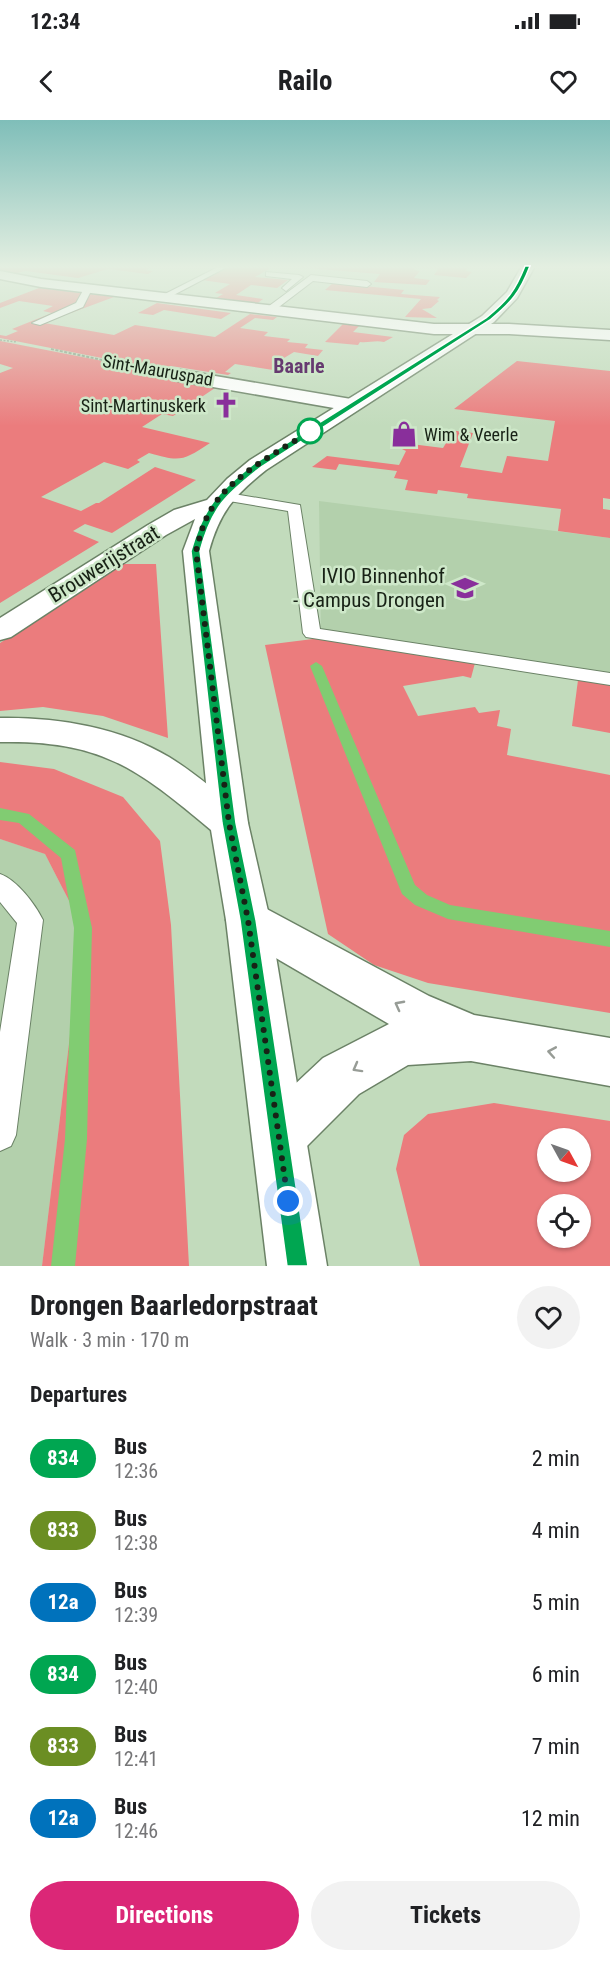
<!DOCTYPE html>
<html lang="en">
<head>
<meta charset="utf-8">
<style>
	:root { --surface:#fff; --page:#f2f2f2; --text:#202124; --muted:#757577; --accent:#db2777 }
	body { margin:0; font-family:"Roboto Condensed",sans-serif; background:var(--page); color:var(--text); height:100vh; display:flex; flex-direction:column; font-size:22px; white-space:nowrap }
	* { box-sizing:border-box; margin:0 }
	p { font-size:20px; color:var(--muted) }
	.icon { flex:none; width:33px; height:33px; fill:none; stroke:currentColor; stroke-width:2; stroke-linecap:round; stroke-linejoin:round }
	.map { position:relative; height:1146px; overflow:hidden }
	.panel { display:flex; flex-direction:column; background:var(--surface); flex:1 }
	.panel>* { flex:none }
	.badge { padding:0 12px; border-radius:20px; font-size:21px; line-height:39px }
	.needle { width:39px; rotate:130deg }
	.buttons { position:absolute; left:537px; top:1008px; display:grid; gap:12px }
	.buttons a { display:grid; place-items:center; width:54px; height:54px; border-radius:50%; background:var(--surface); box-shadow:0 2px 4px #0004; font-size:30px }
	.you { position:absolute; width:30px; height:30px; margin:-15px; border:4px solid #fff; border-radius:50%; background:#1a73e8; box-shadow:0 0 0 9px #1a73e833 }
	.map>.badge { position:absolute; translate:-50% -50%; box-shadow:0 0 0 3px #fff }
	h2 { padding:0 30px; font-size:22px; line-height:54px }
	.round { display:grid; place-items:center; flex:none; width:63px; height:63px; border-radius:32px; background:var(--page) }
	.headline { display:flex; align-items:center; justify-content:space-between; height:102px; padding:0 30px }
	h1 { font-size:28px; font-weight:700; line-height:45px }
	.cta { display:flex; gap:12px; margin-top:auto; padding:12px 30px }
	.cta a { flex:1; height:69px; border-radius:36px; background:var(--accent); color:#fff; font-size:24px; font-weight:700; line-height:69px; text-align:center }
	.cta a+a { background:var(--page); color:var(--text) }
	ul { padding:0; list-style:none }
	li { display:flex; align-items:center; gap:18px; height:72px; padding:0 30px }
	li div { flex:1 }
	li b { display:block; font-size:22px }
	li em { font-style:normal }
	li .badge { min-width:66px; font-weight:700; text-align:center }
	.status { display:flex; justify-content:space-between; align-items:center; height:42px; padding:0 30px; background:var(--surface); direction:ltr }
	.status svg { height:16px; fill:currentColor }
	header { display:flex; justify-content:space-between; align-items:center; height:78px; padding:0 30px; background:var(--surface); font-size:27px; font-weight:700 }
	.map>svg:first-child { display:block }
</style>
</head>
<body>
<div class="status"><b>12:34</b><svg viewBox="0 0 49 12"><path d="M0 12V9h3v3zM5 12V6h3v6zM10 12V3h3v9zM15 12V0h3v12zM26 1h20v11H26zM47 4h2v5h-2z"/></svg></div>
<header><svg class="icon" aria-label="back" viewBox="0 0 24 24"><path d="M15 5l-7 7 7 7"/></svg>Railo<svg class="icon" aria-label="heart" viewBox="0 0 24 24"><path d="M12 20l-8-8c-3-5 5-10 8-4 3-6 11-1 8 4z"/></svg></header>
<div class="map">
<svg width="610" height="1146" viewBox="0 0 610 1146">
	<rect width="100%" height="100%" fill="#c2dbbc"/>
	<g fill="#b3d0ac">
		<polygon points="319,381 610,418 610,565 321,518"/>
		<polygon points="0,719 45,734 83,808 42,1146 0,1146"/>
	</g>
	<g fill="#eb7c7d" fill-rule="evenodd">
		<polygon points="0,146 154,146 145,150 153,151 148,154 108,149 78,158 26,151 10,154 0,151"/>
		<polygon points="232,146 274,146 255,157 288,160 277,168 251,165 236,175 263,179 255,185 213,180 223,174 215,173 230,164 202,160"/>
		<path d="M281,146h141c10,3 32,0 46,1l-2,4 6,1 -6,6 -32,-3 4,-6 -22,-2 -2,3 6,1 -6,7 16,2 -4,5 -52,-3 6,-8z"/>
		<polygon points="333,163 404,170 401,174 440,177 437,180 439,181 431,188 422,189 437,198 405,197 421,179 325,170"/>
		<polygon points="39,168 114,177 44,203 114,215 135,205 215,217 250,194 277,197 273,200 255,198 240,208 268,212 264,216 290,219 287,222 308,224 305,228 323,230 318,236 294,232 274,244 278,246 303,250 300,252 307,253 305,255 235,244 225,252 231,253 228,255 171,246 163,250 0,218 0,215 6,216 18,211 12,209 52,193 43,191 53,186 19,181 0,188 0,183"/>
		<polygon points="157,183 231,193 221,199 164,190 153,195 138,193"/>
		<path d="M343,204l16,2 -6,6 40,5 -9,5c-9,-2 -15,1 -24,0l-2,3 -33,-3z"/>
		<path d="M0,221l221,43 -48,32 -11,-2 -20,13 68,16c-27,18 -30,19 -61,10l-12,7 3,2 -12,7 -24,-7 -63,35 40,14 15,-8h3l56,-36 41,13 -84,53 -27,-9 -12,7 26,11 -99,61v-230l13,-5 -13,-4z"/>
		<polygon points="517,241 610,251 610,379 603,378 603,389 610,390 610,418 558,411 561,389 467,378 468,374 438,370 437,374 405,370 408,360 394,358 397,351 339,344 336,350 312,347 327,336 399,345 406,331 400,328 403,323 443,328 453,312 441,309 473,313 460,347 502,353 507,336 548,341 555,301 454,289"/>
		<polygon points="121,444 156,444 168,618 103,596 43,587 0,591 0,523"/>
		<polygon points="321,518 475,543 471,558 463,556 403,566 418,596 475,587 479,593 500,590 497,606 511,609 507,635 610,655 610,893 428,863 374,845 328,814 265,525"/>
		<polygon points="578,560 610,565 610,613 572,606"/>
		<polygon points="0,642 54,649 123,677 160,721 171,805 189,1146 42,1146 83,808 45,734 0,719"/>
		<path d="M494,983l116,18v145h-190l-24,-97 8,-34 24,-21zM580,1018v34h-32v-34zM580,1084v34h-32v-34z"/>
	</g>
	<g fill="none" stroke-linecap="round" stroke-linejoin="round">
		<g fill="#81cc72" fill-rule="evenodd">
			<polygon points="316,542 322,546 415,765 427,775 450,785 610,811 610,827 448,799 415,785 402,774 310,546"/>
			<polygon points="0,688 29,694 75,730 92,808 87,1019 75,1146 51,1146 65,1019 74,808 61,738 19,703 0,700"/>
		</g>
		<g stroke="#6b8266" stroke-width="2">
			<g id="lane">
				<polygon points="220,146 229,146 164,180 157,178"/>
				<polygon points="266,152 299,155 303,157 286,171 282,168 292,159 266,156"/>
				<polygon points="311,155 367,161 371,164 367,167 313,161 271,193 265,193 265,189"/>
				<polygon points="88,166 92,169 83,187 40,205 32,203 76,183 85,167"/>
				<polygon points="222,372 300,385 320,509 610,553 610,565 306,517 303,513 288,391 217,379 215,376 217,373"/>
				<path d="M0,754c17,6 35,30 43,46l-27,215 -5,11 -11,5v-119l17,-109 -17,-21z"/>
			</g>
		</g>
		<g stroke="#6b8266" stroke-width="3">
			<g id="street">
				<polygon points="0,151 41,159 434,204 509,204 610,210 610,220 509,214 434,214 41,167 0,159"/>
				<polygon points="180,250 351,279 358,281 361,285 358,289 351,291 173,260 171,256 173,252"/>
			</g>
		</g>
		<g stroke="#6b8266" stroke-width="3">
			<path id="secondary" d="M522,146h13l-18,32 -23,24 -228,148c-31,25 -46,41 -57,81l39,272 -5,10 -14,5 -14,-5 -5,-10 -27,-272 12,-32 -29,16 -155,102 -11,3v-22l148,-93 26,-15 33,-10 20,-21 23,-19 232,-144 25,-24z"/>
		</g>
		<g stroke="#6b8266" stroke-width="3">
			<path id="primary" d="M0,598c57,-1 119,9 169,39 26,16 50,37 74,56l5,10 22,97 57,346h-60l-41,-346 -15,-90c-74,-62 -110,-90 -211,-88z"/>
		</g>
		<g stroke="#6b8266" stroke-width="3">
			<polygon id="highway" points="248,782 263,787 429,876 474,895 610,918 610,966 471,941 408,945 359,974 299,1034 280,1042 261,1034 253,1015 261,996 323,938 389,904 233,813 226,800 233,787"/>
		</g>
		<polyline stroke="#879b82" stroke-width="1.5" stroke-dasharray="2 1.5" stroke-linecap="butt" points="0,220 17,222"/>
		<polyline stroke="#879b82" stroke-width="2" stroke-dasharray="3 1.5" stroke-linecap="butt" points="51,229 149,250"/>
		<use href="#lane" fill="#fff" fill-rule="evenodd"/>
		<use href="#street" fill="#fff" fill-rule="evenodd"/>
		<use href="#secondary" fill="#fff" fill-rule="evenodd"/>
		<use href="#primary" fill="#fff" fill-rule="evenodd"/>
		<use href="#highway" fill="#fff" fill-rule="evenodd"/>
	</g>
	<defs><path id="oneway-chevron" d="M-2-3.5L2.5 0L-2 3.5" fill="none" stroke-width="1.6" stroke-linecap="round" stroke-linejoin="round" transform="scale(1.5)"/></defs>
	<g stroke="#979c96">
		<use href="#oneway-chevron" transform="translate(399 885) rotate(-152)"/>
		<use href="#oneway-chevron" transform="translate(552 932) rotate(-170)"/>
		<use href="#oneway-chevron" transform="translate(357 948) rotate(151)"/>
	</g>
	<linearGradient id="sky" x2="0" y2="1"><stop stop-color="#7fbeb9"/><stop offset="0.48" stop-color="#e4efe1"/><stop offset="1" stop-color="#e4efe1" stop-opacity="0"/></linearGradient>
	<rect width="610" height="306" fill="url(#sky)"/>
	<path fill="#00a651" stroke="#fff" stroke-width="1.5" d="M530,146c-10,26 -18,36 -40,54l-229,147c-36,28 -49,40 -61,84l36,272 20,97 52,346h-21l-47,-346 -18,-97 -31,-272c13,-45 27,-59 64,-88l231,-145c22,-18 29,-27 39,-52z"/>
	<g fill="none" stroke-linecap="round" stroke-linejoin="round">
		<path stroke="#182216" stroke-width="6" stroke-dasharray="0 10.8" d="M288,1081l-40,-281 -19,-97 -33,-272c4,-15 7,-29 16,-43 20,-33 69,-58 102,-79l-4,2"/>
	</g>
	<defs>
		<g id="church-bare" transform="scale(2.07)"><path d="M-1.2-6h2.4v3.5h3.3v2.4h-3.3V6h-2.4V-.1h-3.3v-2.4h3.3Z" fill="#892f9b" stroke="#cee8c9" stroke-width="2.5" paint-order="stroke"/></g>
		<g id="shop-bare" transform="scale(2.07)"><path d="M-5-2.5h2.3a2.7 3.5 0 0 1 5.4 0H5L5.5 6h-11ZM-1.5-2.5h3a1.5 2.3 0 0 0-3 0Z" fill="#892f9b" stroke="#cee8c9" stroke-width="2.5" paint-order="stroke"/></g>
		<g id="school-bare" transform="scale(2.07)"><path d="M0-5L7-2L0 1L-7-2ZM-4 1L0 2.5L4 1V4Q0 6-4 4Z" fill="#892f9b" stroke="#cee8c9" stroke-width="2.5" paint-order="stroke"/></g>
	</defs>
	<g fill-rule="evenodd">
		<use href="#church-bare" x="226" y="285"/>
		<use href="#shop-bare" x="404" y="314"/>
		<use href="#school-bare" x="465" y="468"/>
	</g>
	<circle fill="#fff" stroke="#00a651" stroke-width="3" cx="310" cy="311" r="12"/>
	<g text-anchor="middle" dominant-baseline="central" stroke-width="5" stroke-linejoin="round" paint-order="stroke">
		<g font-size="18" fill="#182216" stroke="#cee8c9">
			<text transform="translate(158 250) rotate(10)">Sint-Mauruspad</text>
		</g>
		<g font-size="18" fill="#182216" stroke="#cee8c9" text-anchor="end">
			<text x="206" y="285">Sint-Martinuskerk</text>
			<text x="424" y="314" text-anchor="start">Wim &amp; Veerle</text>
		</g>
		<g font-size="20" font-weight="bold" fill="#663a70" stroke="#cee8c9">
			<text x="299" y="246">Baarle</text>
		</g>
		<g font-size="21" fill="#182216" stroke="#cee8c9">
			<text transform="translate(104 444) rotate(-32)">Brouwerijstraat</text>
		</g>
		<g font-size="21" fill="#182216" stroke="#cee8c9" text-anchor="end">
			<text x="445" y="456">IVIO Binnenhof<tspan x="445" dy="24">- Campus Drongen</tspan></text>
		</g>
	</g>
</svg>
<div class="buttons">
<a><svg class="needle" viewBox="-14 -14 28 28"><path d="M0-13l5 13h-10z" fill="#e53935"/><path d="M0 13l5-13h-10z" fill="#757577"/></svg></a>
<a><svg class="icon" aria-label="locate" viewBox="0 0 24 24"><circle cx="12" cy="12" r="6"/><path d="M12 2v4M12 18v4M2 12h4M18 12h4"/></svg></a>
</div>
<div class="you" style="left:288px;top:1081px"></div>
</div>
<section class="panel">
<div class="headline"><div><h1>Drongen Baarledorpstraat</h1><p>Walk · 3 min · 170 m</p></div><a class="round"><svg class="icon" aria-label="heart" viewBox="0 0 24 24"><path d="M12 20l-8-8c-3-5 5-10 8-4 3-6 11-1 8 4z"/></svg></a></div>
<h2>Departures</h2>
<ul>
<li><span class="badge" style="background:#00a651;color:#fff">834</span><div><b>Bus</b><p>12:36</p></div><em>2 min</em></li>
<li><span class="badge" style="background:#6b8e23;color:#fff">833</span><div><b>Bus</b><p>12:38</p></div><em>4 min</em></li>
<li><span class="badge" style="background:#0072bc;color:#fff">12a</span><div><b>Bus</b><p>12:39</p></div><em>5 min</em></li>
<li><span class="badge" style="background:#00a651;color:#fff">834</span><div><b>Bus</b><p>12:40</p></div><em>6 min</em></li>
<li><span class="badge" style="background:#6b8e23;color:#fff">833</span><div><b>Bus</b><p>12:41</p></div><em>7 min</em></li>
<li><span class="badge" style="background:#0072bc;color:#fff">12a</span><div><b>Bus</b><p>12:46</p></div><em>12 min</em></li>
</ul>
<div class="cta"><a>Directions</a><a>Tickets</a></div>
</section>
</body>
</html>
